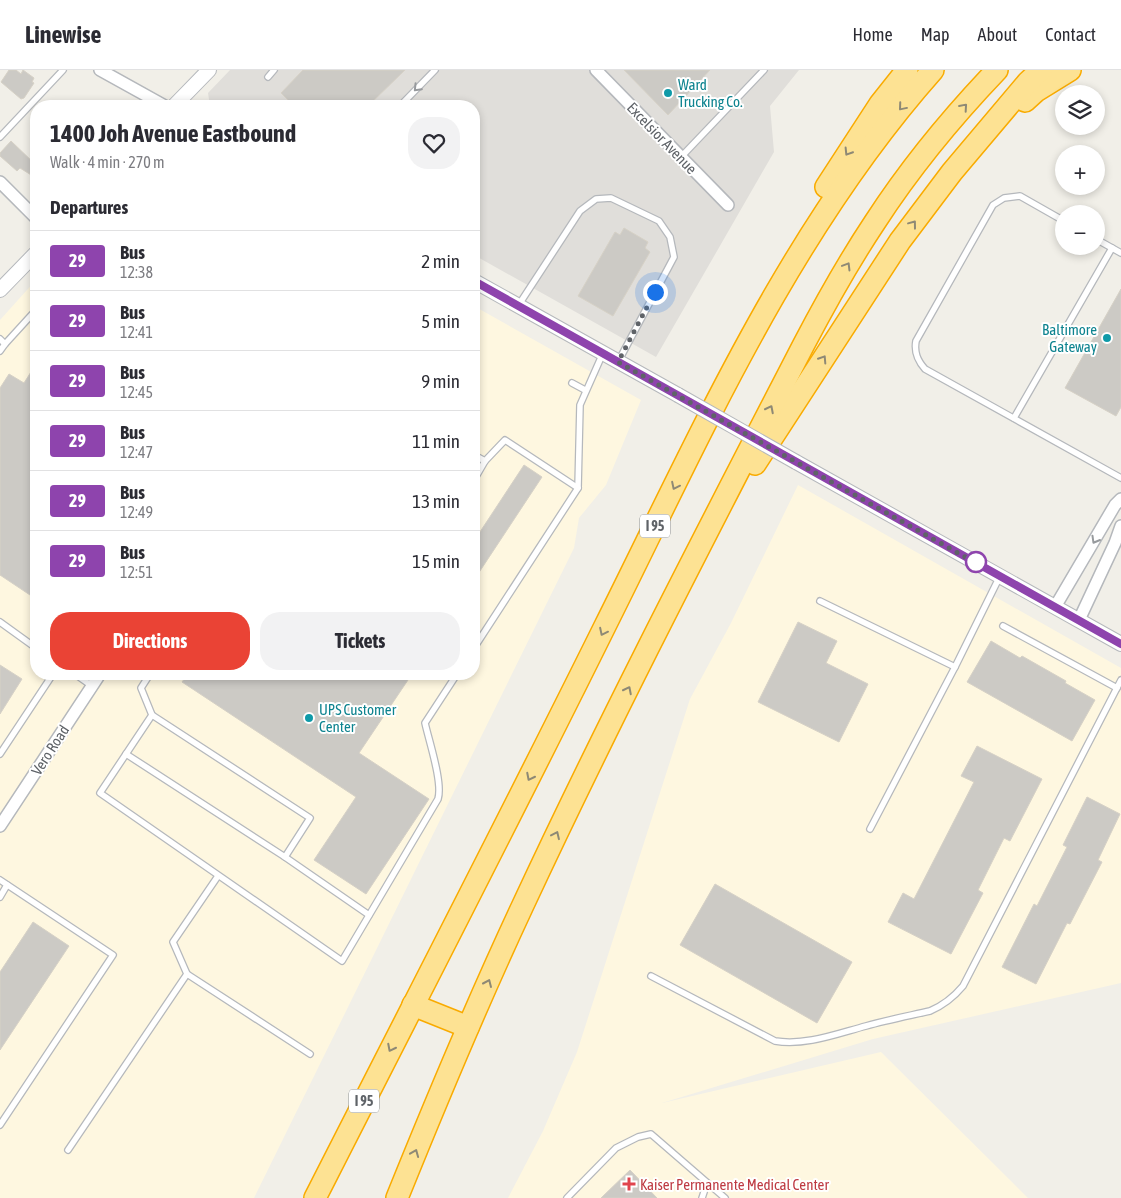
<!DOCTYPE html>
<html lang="en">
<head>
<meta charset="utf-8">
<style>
	:root { --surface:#fff; --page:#f2f2f3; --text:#2b2b33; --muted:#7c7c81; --line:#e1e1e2; --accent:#ea4335 }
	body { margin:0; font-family:"Asap Condensed",sans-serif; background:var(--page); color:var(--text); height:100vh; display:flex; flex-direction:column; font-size:19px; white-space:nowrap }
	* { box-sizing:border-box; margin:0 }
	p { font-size:16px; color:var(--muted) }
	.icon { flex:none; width:28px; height:28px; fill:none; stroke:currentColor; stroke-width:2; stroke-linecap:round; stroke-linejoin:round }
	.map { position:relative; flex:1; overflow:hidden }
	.drawer { position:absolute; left:30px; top:30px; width:450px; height:580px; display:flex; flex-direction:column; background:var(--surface); border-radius:20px; box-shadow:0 2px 8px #0003 }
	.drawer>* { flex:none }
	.badge { padding:0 10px; border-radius:4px; font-size:18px; line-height:32px }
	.tools { position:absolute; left:1055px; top:15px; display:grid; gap:10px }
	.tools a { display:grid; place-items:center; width:50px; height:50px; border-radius:50%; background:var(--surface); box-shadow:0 2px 8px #0003; font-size:25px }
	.you { position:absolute; width:25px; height:25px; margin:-12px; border:4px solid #fff; border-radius:50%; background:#1a73e8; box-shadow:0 0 0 8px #1a73e833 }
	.map>.badge { position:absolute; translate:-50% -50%; box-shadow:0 0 0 2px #fff }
	h2 { padding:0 20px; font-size:19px; line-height:45px }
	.round { display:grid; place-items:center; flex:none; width:52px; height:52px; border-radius:20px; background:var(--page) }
	.summary { display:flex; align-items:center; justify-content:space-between; height:85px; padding:0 20px }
	h1 { font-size:24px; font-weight:700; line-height:38px }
	.cta { display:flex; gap:10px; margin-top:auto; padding:10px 20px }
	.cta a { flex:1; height:58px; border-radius:20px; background:var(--accent); color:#fff; font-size:20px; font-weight:700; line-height:58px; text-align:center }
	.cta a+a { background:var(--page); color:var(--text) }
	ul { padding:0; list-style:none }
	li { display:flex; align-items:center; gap:15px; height:60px; padding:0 20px; border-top:1px solid var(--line) }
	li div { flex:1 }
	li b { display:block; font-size:19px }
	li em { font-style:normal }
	li .badge { min-width:55px; font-weight:700; text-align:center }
	header { display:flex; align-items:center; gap:30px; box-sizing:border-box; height:70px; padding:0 25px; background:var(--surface); border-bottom:1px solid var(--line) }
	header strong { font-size:24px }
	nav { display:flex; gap:28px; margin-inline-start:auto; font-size:18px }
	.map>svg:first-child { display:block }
</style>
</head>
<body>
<header>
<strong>Linewise</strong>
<nav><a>Home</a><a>Map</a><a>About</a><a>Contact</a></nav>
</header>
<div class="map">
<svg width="1121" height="1128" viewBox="0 0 1121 1128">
	<rect width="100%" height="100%" fill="#f1efe8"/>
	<g fill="#fef7e0">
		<polygon points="36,210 36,604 474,604 474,236 641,330 606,415 579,448 574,478 254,1128 0,1128 0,250"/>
		<polygon points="798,415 1121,598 1121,913 873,969 662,1033 881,982 1028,1128 508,1128 543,1061 577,982 690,629 731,553"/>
	</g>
	<polygon fill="#e0deda" points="230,0 799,0 770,36 774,82 656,287 474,185 474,36 210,36 208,23"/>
	<g fill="#cccac5" stroke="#d6d1c6">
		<polygon points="9,0 16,0 21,4 23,0 34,8 32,12 34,13 24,28 21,29 1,12"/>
		<polygon points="303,0 405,0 368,36 294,36 281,23"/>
		<polygon points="624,0 710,0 668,45"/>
		<polygon points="11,71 36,95 36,108 20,98 17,101 0,86 0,83"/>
		<polygon points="624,158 648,172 645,178 650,182 613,246 578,226 615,162 620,165"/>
		<polygon points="1121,219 1121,337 1116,346 1065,318"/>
		<polygon points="36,294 36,529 0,505 0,318 9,304 24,313"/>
		<polygon points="524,395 542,407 474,510 474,471"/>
		<polygon points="798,552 837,571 826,593 868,614 839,672 758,632"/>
		<polygon points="991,571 1020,588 1022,586 1066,611 1065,613 1095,630 1072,671 967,612"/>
		<polygon points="0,595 22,609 0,644"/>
		<polygon points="188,604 412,604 359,683 429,729 366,824 314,790 356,727 182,612"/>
		<polygon points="977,676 1042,709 1010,771 1004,768 978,820 983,823 951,884 888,852 903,823 914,829 974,712 961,706"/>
		<polygon points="1087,727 1120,744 1098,790 1102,792 1070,854 1067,853 1036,914 1002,897 1034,834 1037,836 1067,777 1063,775"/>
		<polygon points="715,814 852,892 817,953 680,875"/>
		<polygon points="33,852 69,876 0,980 0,902"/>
		<polygon points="630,1100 657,1128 601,1128"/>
	</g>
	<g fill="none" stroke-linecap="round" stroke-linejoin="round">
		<g stroke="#b5b8bc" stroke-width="8">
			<g id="service">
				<polyline points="268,7 274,0"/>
				<polyline points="400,36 435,0"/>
				<polyline points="0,67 63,0"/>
				<polyline points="681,87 764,0"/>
				<path d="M1064,151l-44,-25 -16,2 -11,7 -77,136c-2,11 1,19 9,28l196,109"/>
				<polyline points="1096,169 1121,183"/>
				<polyline points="518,236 580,141 596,129 611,128 659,151 670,167 674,187 618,292"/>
				<polyline points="0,269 5,274 36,240"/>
				<polyline points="0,281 5,274"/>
				<polyline points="572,313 585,320"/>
				<polyline points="1014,348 1112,178"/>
				<polyline points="474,385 485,391 505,370 578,418"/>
				<polyline points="474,410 485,391"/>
				<polyline points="820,531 955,597"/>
				<polyline points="0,552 36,578"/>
				<polyline points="1003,556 1117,618"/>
				<polyline points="474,578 578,418 580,335 603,283"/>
				<polyline points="75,604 92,616"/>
				<path d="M150,604l-9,14 11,27 -52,78 242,168 96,-162c5,-16 -9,-58 -13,-76l32,-49"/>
				<polyline points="152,645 310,748 285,787"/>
				<polyline points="0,684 53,604"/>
				<polyline points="126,684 285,787 369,845"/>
				<polyline points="870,759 955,597 1000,506"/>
				<polyline points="0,810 113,885 0,1055"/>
				<polyline points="0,827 7,815"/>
				<polyline points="187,904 310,984"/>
				<path d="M651,906l124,65c30,5 61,-7 91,-15 21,-6 42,-10 64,-15 14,-6 23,-13 33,-25l158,-306"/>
				<polyline points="68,1080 187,904 173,872 218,806"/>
				<polyline points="567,1128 616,1078 638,1067 651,1064 725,1128"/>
				<polyline points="702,1128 707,1113"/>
			</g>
		</g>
		<g stroke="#b5b8bc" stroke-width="14">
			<g id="minor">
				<polyline points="100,0 165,36"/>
				<polyline points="596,0 728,135"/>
				<polyline points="0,112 36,148"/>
				<polyline points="1055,537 1115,435 1121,429"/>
				<polyline points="1079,550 1115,473 1121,456"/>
				<polyline points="0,756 100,604"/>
			</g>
		</g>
		<g stroke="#b5b8bc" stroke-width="16">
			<g id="tertiary">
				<polyline points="174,36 209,0"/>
				<polyline points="474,211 678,325"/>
				<polyline points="0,220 36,183"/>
				<polyline points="796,392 1121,574"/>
			</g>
		</g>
		<g stroke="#f9ab00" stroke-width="24">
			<g id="motorway">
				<polyline points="1025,31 1036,21 1070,0"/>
				<polyline points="826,117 880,34 907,0"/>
				<polyline points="755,394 900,171 952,102 1028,12 1041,0"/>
				<polyline points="413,935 468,957"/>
				<path d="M315,1128c97,-191 195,-380 290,-572 96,-192 184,-394 328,-556"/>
				<path d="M397,1128c40,-99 81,-197 126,-293 88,-189 185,-375 281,-561 22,-42 45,-83 71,-122 35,-54 78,-106 122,-152"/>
			</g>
		</g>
		<use href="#service" stroke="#fff" stroke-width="5.5"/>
		<use href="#minor" stroke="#fff" stroke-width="11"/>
		<use href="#tertiary" stroke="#fff" stroke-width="14"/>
		<use href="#motorway" stroke="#fde293" stroke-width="21"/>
		<g stroke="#b5b8bc" stroke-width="16" stroke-linecap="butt">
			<polyline id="tertiary-bridge" points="678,325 796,392"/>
		</g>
		<use href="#tertiary-bridge" stroke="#fff" stroke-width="14"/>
	</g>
	<defs><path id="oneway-chevron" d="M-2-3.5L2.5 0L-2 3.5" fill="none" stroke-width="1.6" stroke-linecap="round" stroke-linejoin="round" transform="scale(1.25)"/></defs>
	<g stroke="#979a9d">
		<use href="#oneway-chevron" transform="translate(417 18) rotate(134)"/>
		<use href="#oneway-chevron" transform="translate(1095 470) rotate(120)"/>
	</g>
	<g stroke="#8e8975">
		<use href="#oneway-chevron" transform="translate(902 37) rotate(130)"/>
		<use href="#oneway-chevron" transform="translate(964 37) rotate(-49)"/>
		<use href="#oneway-chevron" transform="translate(848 82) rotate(122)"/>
		<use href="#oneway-chevron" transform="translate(913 154) rotate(-53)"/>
		<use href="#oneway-chevron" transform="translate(847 196) rotate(-59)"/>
		<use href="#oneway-chevron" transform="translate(823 289) rotate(-57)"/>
		<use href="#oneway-chevron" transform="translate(770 339) rotate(-63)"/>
		<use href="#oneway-chevron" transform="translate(675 416) rotate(116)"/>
		<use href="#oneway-chevron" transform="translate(603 562) rotate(116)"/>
		<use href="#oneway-chevron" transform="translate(628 620) rotate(-63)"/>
		<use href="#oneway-chevron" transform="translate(530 707) rotate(117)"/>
		<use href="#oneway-chevron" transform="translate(556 765) rotate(-65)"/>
		<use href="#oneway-chevron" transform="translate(488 913) rotate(-66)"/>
		<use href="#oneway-chevron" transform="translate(391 978) rotate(117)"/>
		<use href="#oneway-chevron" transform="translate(415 1083) rotate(-68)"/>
	</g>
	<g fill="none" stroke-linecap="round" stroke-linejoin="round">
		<g stroke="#fff" stroke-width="11">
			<polyline id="line" points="474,211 1121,574"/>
		</g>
		<use href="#line" stroke="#8e44ad" stroke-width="8"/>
		<polyline stroke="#5f6368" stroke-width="5" stroke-dasharray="0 9" points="655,222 618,292 983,497 976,492"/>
	</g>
	<g fill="#0f9aa8" stroke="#fff" stroke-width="2">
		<circle cx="668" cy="23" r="5"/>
		<circle cx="1107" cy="268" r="5"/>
		<circle cx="309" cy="648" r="5"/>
	</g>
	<circle fill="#fff" stroke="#8e44ad" stroke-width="2.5" cx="976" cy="492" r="10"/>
	<path fill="#e0444e" stroke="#fff" stroke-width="2" d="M626.5 1106.5h5v5h5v5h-5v5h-5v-5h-5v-5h5z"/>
	<g text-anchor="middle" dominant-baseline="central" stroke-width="4" stroke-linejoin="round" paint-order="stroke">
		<g fill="#fff" stroke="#8f9295" stroke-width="1">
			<rect x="640" y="444.5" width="30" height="23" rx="4"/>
			<rect x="349" y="1019.5" width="30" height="23" rx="4"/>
		</g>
		<g font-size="14" font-weight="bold" fill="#5f6368">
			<text x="655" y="456">I 95</text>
			<text x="364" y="1031">I 95</text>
		</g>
		<g font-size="15" fill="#0d838f" stroke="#fff" text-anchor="start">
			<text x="678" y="14">Ward<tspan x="678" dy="17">Trucking Co.</tspan></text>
			<text x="1097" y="259" text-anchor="end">Baltimore<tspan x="1097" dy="17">Gateway</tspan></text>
			<text x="319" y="639">UPS Customer<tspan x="319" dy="17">Center</tspan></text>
		</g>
		<g font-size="15" fill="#5f6368" stroke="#fff">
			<text transform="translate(662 68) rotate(46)">Excelsior Avenue</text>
			<text transform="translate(50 680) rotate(-57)">Vero Road</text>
		</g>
		<g font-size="15" fill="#be3a42" stroke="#fff" text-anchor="start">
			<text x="640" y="1114">Kaiser Permanente Medical Center</text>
		</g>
	</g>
</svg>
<div class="tools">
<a><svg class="icon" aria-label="layers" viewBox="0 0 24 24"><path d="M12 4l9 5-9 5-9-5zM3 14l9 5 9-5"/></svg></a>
<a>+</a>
<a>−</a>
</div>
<div class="you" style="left:655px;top:222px"></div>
<section class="drawer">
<div class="summary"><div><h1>1400 Joh Avenue Eastbound</h1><p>Walk · 4 min · 270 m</p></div><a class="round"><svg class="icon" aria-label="heart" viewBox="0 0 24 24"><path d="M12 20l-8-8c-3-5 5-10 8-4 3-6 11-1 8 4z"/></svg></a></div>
<h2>Departures</h2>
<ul>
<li><span class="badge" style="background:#8e44ad;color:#fff">29</span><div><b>Bus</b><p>12:38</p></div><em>2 min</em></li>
<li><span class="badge" style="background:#8e44ad;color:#fff">29</span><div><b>Bus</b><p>12:41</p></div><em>5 min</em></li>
<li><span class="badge" style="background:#8e44ad;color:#fff">29</span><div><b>Bus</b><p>12:45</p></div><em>9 min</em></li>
<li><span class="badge" style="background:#8e44ad;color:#fff">29</span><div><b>Bus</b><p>12:47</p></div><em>11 min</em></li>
<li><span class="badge" style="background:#8e44ad;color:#fff">29</span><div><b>Bus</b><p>12:49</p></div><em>13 min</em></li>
<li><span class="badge" style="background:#8e44ad;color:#fff">29</span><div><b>Bus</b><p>12:51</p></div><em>15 min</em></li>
</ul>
<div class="cta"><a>Directions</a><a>Tickets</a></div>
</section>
</div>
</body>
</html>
